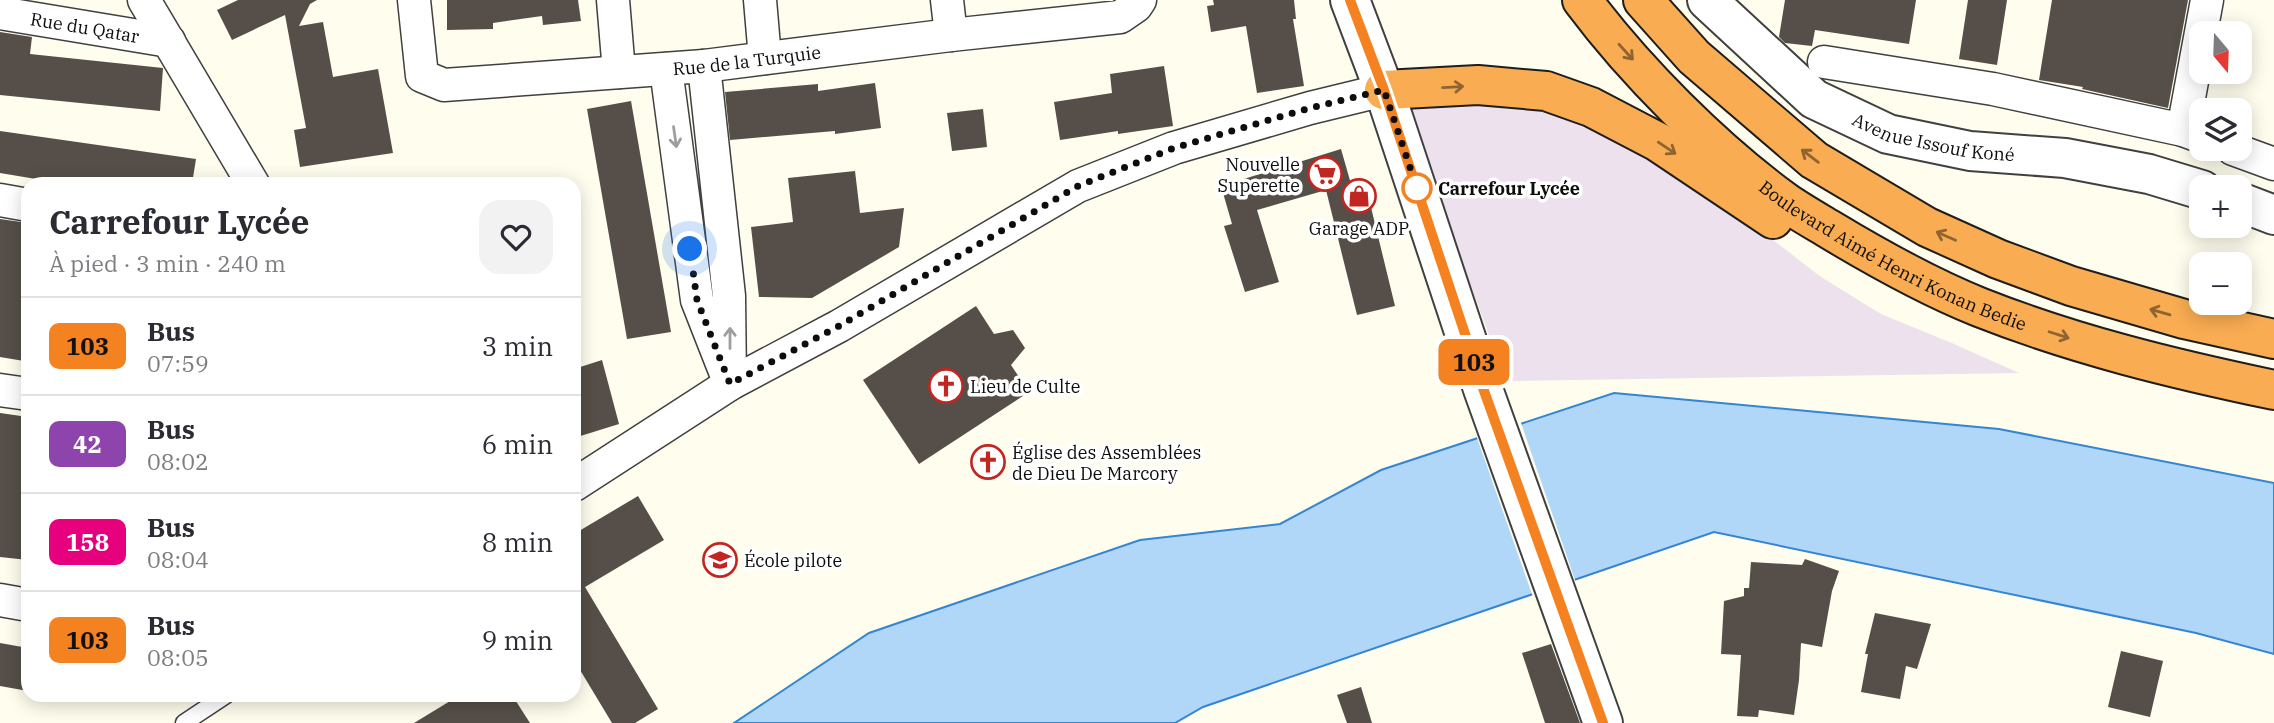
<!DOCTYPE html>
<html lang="fr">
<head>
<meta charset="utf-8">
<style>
	:root { --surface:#fff; --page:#f2f2f3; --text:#2b2b33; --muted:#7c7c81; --line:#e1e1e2 }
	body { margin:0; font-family:"IBM Plex Serif",serif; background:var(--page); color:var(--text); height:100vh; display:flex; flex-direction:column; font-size:26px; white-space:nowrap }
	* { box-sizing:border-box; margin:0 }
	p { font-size:23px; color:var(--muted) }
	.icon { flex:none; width:38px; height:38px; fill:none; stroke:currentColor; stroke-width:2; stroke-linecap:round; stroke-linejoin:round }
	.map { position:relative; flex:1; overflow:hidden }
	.side { position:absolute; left:21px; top:177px; width:560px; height:525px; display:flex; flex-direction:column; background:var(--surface); border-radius:21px; box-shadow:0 4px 18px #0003 }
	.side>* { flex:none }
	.badge { padding:0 14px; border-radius:10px; font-size:24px; line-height:46px }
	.needle { width:46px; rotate:161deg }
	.controls { position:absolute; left:2189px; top:21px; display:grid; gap:14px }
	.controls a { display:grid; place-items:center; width:63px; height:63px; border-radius:14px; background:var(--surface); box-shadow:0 4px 18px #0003; font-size:35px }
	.you { position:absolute; width:35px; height:35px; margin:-18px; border:5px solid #fff; border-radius:50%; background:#1a73e8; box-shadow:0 0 0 10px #1a73e833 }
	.map>.badge { position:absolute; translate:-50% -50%; box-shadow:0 0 0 4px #fff }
	.round { display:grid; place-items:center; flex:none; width:74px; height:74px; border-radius:21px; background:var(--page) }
	.head { display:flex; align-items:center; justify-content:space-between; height:119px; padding:0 28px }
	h1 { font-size:33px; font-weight:700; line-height:52px }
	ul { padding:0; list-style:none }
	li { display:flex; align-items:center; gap:21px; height:98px; padding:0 28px; border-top:2px solid var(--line) }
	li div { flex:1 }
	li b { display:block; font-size:26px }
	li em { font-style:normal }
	li .badge { min-width:77px; font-weight:700; text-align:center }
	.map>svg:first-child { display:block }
</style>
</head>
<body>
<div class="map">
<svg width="2274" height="723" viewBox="0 0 2274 723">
	<rect width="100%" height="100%" fill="#fffded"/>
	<polygon fill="#ece1ec" points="1402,99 1541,105 1649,152 1777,243 1821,277 1881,314 1954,344 2019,373 1506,381"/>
	<polygon fill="#b0d7f8" stroke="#3485d2" stroke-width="2" points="1614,393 1999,429 2274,483 2274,654 2196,633 1714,532 1203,707 1175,723 734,723 869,633 1140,540 1280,524 1381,470"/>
	<polygon fill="#fffded" points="1520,420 1576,583 1533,597 1476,435"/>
	<g fill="#564f49">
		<polygon points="238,0 317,0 310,4 299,26 323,22 333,77 378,69 393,153 300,167 294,130 306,128 285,15 232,40 217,10"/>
		<polygon points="447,0 578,0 581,21 543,25 542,16 493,23 493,29 447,30"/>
		<polygon points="1213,0 1294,0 1296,19 1293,19 1304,86 1257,93 1246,26 1211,32 1207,6 1214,5"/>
		<polygon points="1785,0 1916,0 1909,44 1815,30 1812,46 1785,43 1779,37"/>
		<polygon points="1968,0 2007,0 1997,65 1959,59"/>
		<polygon points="2052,0 2188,0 2168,108 2082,89 2083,87 2039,80"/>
		<polygon points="0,32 32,37 30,54 163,68 160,111 0,95"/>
		<polygon points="1164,66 1173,126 1118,134 1118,131 1060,140 1054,102 1112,93 1110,74"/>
		<polygon points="875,83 881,128 835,134 835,131 730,140 725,92 818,84 818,91"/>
		<polygon points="631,101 671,332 627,339 587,109"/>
		<polygon points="983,109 987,147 952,151 947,113"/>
		<polygon points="0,131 196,159 192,184 93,184 48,177 48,181 0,173"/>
		<polygon points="1341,149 1355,198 1368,195 1395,306 1357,315 1326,190 1257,210 1279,282 1245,292 1224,226 1232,224 1221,186"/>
		<polygon points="855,171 860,213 904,208 899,247 812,298 759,297 751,227 793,222 788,178"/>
		<polygon points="0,219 28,223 28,336 24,361 0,357"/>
		<polygon points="976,306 994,334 1013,330 1025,348 1011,365 1029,392 919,464 863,380"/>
		<polygon points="602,360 619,424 574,438 574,369"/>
		<polygon points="0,413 28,417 28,560 0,557"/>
		<polygon points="638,496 664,540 585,587 658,709 635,723 612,723 574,660 574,534"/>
		<polygon points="1805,559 1839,571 1832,591 1822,647 1801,643 1799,680 1794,715 1759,710 1758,717 1737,716 1741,655 1721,654 1724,601 1744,596 1744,588 1749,588 1751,562 1802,565"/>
		<polygon points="1875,613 1931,624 1917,669 1906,666 1900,699 1861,692 1868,654 1865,654"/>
		<polygon points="0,643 28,648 28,691 0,686"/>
		<polygon points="1551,644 1580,723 1545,723 1522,653"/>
		<polygon points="2121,651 2163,661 2150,717 2108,707"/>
		<polygon points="1361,687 1372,723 1347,723 1337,695"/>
		<polygon points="460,695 512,695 530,723 414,723"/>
	</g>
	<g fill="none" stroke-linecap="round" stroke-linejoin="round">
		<g stroke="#404040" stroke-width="19">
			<polyline id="service" points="184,723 226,695"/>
		</g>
		<g stroke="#404040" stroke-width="35">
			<g id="minor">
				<polyline points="144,0 253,184"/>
				<path id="s1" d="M414,0l8,76 22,9 260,-19 247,-31 169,-18 16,-11 4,-6"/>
				<polyline points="613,0 619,72"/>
				<polyline points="760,0 765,58"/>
				<polyline points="947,0 951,35"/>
				<path id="s2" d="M0,13l169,28"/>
				<polyline points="1824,62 1993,89 2183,130 2202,137"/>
				<polyline points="666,69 697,300 730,384 729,296 704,66"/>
				<polyline points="2183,130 2207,0"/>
				<polyline points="2233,149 2274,164"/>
				<polyline points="0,200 28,205"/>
				<polyline points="0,390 28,394"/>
				<polyline points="574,485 730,384 839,326 1078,186 1174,148 1310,108 1384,90"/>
				<polyline points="0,600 28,605"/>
			</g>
		</g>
		<g stroke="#404040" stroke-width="42">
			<g id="tertiary">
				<polyline points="1350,0 1384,90 1483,389 1603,723"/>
				<path id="s3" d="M1707,0l107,99 74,35 82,17 95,7 84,16 53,16"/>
				<polyline points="2240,202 2274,215"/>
			</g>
		</g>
		<g stroke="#1e1e1e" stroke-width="42">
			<g id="motorway">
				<path id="s4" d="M1582,0c53,71 131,149 202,201 14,10 30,19 45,28 48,29 98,57 150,78 96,38 195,62 295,83"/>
				<polyline points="1643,0 1694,57 1814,160 1927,227 1998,259 2071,286 2184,319 2274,339"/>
				<polyline points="1384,90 1478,85 1546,91 1591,107 1658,142 1773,219"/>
			</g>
		</g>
		<use href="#service" stroke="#fff" stroke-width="16"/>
		<use href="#minor" stroke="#fff" stroke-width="32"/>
		<use href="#tertiary" stroke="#fff" stroke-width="38"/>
		<use href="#motorway" stroke="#f9ac51" stroke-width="38"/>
	</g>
	<defs><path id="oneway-shaft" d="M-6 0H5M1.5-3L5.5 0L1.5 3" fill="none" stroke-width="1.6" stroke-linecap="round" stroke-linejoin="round" transform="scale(1.75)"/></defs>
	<g stroke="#8f6432">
		<use href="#oneway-shaft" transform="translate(1626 52) rotate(48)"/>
		<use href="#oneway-shaft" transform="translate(1453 87) rotate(-3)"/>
		<use href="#oneway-shaft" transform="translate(1667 148) rotate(34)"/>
		<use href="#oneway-shaft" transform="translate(1810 156) rotate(-143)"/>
		<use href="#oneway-shaft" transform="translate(1946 236) rotate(-156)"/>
		<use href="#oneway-shaft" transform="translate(2160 312) rotate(-164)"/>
		<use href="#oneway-shaft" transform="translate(2059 335) rotate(18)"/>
	</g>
	<g stroke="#9e9e9e">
		<use href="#oneway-shaft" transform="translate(675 137) rotate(82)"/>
		<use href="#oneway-shaft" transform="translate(730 338) rotate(-90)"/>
	</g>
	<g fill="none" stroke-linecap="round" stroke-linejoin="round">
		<g stroke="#fff" stroke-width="16">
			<polyline id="line" points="1350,0 1384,90 1483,388 1603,723"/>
		</g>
		<use href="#line" stroke="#f58220" stroke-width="10"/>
		<polyline stroke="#0d0d0d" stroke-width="7" stroke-dasharray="0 12.6" points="690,249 697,300 730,384 839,326 1078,186 1174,148 1310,108 1384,90 1417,188"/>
	</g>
	<defs>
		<g id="supermarket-ring" transform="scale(1.75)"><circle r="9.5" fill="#fff" stroke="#c22620" stroke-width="1.5"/><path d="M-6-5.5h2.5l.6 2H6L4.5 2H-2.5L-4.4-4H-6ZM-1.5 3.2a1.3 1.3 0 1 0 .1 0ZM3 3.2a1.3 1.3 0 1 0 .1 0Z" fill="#c22620"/></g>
		<g id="shop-ring" transform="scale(1.75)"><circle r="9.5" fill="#fff" stroke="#c22620" stroke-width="1.5"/><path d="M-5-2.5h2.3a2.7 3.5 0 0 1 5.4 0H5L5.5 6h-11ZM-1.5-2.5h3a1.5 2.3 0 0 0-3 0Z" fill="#c22620"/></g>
		<g id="church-ring" transform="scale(1.75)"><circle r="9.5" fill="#fff" stroke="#c22620" stroke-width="1.5"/><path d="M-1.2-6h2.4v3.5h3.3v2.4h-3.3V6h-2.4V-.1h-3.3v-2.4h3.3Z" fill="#c22620"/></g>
		<g id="school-ring" transform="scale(1.75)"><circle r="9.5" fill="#fff" stroke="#c22620" stroke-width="1.5"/><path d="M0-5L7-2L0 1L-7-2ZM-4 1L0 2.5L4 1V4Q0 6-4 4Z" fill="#c22620"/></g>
	</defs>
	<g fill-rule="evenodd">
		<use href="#supermarket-ring" x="1325" y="174"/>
		<use href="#shop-ring" x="1359" y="196"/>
		<use href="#church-ring" x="946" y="386"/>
		<use href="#church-ring" x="988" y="462"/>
		<use href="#school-ring" x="720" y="560"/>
	</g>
	<circle fill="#fff" stroke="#f58220" stroke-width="3.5" cx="1417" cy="188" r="14"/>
	<g text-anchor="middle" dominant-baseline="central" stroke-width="7" stroke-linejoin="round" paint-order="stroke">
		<g font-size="18" fill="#0d0d0d" stroke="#fff">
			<text stroke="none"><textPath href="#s2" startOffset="86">Rue du Qatar</textPath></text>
			<text stroke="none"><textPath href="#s1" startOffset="404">Rue de la Turquie</textPath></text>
			<text stroke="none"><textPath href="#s3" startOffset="273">Avenue Issouf Koné</textPath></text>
			<text stroke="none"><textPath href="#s4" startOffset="408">Boulevard Aimé Henri Konan Bedie</textPath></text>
		</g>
		<g font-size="18" fill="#0d0d0d" stroke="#fff" text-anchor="start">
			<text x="1300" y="164" text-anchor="end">Nouvelle<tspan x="1300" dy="21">Superette</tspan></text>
			<text x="1359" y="228" text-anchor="middle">Garage ADP</text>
			<text x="970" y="386">Lieu de Culte</text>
			<text x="1012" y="452">Église des Assemblées<tspan x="1012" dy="21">de Dieu De Marcory</tspan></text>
			<text x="744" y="560">École pilote</text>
		</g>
		<g font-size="18" font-weight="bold" fill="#0d0d0d" stroke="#fff" text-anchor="start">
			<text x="1438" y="188">Carrefour Lycée</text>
		</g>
	</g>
</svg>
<div class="controls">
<a><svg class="needle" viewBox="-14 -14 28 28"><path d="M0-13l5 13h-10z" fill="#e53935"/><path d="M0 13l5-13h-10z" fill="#7c7c81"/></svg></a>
<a><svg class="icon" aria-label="layers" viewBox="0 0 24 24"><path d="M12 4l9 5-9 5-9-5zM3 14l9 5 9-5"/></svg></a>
<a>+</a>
<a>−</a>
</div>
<div class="you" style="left:690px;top:249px"></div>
<b class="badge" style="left:1474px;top:362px;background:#f58220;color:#111">103</b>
<section class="side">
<div class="head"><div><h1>Carrefour Lycée</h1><p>À pied · 3 min · 240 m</p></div><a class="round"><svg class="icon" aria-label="heart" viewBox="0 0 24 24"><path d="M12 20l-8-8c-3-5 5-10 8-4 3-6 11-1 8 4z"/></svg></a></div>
<ul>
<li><span class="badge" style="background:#f58220;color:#111">103</span><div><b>Bus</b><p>07:59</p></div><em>3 min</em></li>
<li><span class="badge" style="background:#8e44ad;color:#fff">42</span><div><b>Bus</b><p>08:02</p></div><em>6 min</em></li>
<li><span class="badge" style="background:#e6007e;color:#fff">158</span><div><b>Bus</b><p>08:04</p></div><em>8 min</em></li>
<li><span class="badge" style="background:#f58220;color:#111">103</span><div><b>Bus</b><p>08:05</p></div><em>9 min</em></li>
</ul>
</section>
</div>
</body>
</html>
